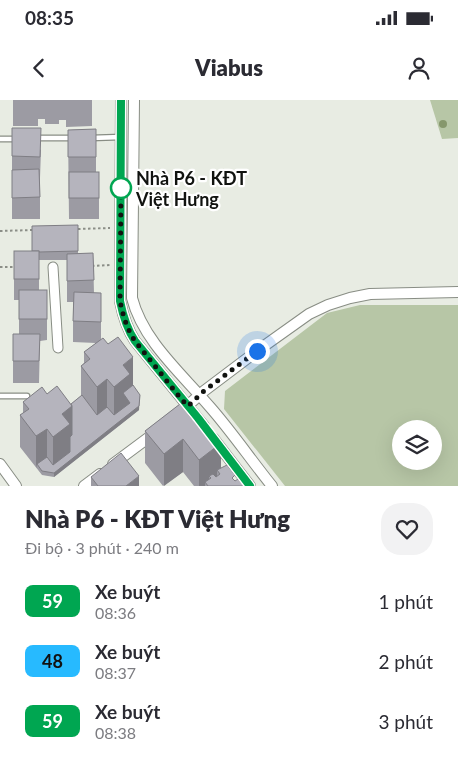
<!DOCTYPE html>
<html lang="vi">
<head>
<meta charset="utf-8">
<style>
	:root { --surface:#fff; --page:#f2f2f3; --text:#2b2b33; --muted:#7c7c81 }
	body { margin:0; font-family:Lato,sans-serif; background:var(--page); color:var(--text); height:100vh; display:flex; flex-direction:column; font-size:19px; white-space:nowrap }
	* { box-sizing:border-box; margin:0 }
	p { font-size:16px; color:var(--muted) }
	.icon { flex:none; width:28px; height:28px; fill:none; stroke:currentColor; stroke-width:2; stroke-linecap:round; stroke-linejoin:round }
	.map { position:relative; height:386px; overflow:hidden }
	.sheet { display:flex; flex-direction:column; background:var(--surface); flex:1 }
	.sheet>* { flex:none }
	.badge { padding:0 10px; border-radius:8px; font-size:18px; line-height:32px }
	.controls { position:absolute; left:392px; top:320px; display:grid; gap:10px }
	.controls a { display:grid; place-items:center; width:50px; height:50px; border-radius:50%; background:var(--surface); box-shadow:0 5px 20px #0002; font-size:25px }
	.you { position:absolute; width:25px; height:25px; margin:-12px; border:4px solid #fff; border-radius:50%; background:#1a73e8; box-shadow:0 0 0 8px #1a73e833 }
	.map>.badge { position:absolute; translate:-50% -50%; box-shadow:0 0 0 2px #fff }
	.round { display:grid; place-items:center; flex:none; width:52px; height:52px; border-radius:20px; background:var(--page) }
	.headline { display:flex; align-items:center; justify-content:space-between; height:85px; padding:0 25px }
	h1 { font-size:24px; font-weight:800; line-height:38px }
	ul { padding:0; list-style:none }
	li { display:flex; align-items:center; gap:15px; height:60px; padding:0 25px }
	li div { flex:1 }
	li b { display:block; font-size:19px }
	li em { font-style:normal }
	li .badge { min-width:55px; font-weight:700; text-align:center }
	.status { display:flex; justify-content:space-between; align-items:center; height:35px; padding:0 25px; background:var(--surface); direction:ltr }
	.status svg { height:14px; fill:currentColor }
	header { display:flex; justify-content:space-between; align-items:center; height:65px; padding:0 25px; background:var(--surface); font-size:22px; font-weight:800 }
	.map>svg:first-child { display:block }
</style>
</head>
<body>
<div class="status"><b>08:35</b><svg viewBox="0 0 49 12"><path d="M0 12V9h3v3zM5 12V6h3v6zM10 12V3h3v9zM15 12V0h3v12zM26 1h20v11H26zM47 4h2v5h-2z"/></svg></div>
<header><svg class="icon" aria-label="back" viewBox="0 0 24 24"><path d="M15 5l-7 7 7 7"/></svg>Viabus<svg class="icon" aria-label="person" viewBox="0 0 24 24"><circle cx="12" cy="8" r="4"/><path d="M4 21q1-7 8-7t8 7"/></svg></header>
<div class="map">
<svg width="458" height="386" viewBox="0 0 458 386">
	<rect width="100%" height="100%" fill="#e8ece3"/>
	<g fill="#b7c6a6" fill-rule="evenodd">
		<polygon points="430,0 458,0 458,38 442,39"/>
		<path d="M360,205h98v181h-173l-61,-77 1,-18 102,-78zM401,329h33v32h-33z"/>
	</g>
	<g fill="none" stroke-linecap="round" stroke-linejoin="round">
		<g stroke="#888d84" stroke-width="7">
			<g id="service">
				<polyline points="36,38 74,38"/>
				<polyline points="91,38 121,37"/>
				<polyline points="0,39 16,39"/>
				<polyline points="0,296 27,296"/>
			</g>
		</g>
		<g stroke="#888d84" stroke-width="11">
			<polyline id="minor" points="53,167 58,248"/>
		</g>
		<g stroke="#888d84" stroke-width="12">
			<g id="tertiary">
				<path d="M121,0l-1,201c3,15 7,28 15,40l69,85"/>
				<path d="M134,0l-2,198c11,43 50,76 78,109 22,25 41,53 62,79"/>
				<polyline points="175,317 204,291 257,251 309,214 328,205 350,198 370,194 458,192"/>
				<polyline points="213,338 250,386"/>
				<polyline points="0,364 16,386"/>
				<polyline points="113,364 156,332"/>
				<polyline points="84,386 100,374"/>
			</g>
		</g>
		<g stroke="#8b8e87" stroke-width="2" stroke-dasharray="2.5 2.5" stroke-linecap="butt">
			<polyline points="78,129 110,128"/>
			<polyline points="0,131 33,130"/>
			<polyline points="92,166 110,165"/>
			<polyline points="0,167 15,167"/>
		</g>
		<use href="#service" stroke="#fff" stroke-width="4.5"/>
		<use href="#minor" stroke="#fff" stroke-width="9"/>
		<use href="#tertiary" stroke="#fff" stroke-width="10"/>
	</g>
	<circle fill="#86976c" cx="443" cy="24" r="4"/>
	<g fill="#9c9ba3">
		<polygon points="13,0 92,0 92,26 66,27 66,20 59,20 59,24 45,24 45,19 38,19 38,26 13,26"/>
		<polygon points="12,28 41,50 40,78 40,119 12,119"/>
		<polygon points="96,29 96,72 99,72 99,119 69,119 68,30"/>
		<polygon points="78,125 78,154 93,153 94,193 101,214 101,239 133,285 139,310 54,377 42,375 20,347 20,315 23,313 23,302 47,294 71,304 81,296 81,266 84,263 84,252 96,243 73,242 73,202 67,202 67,160 39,160 39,190 47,190 47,240 40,241 39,283 13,283 13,234 19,234 19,200 14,200 14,151 32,151"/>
		<polygon points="180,304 221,368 235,381 244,386 194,386 183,372 163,386 145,363 145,331"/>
		<polygon points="91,377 139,386 91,386"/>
	</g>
	<g fill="#7f7e84">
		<polygon points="133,257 133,289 130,307 114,319 114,287 123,265"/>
		<polygon points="107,279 107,311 97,319 97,287"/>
		<polygon points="140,295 139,310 54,377 54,373"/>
		<polygon points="72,306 72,339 70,356 53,369 53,337 62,314"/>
		<polygon points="47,329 47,361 37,364 36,368 36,336"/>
		<polygon points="183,339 183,372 164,386 164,354"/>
		<polygon points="221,343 221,375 217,370 217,379 211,378 209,376 209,384 205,382 205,386 199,386 199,360"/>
		<polygon points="139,376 139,386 126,386"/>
	</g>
	<g fill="#b5b4bd" stroke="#7f7e84">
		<polygon points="12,28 41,28 40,57 12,56"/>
		<polygon points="96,29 96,57 68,57 68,30"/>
		<polygon points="39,69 40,97 12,98 12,70"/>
		<rect x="69" y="72" width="30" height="26"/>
		<polygon points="78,125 78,151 39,152 39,151 32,151 32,126"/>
		<rect x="14" y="151" width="25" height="28"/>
		<polygon points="93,153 94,180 67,181 67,154"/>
		<rect x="19" y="190" width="28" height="29"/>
		<polygon points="74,192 101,193 101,222 73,221"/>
		<polygon points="13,234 40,234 39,261 13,261"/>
		<polygon points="118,237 133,257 123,265 130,274 114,287 107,279 97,287 81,266 90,259 84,252 103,238 108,244"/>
		<polygon points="133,285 140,295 139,306 54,373 42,371 37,364 47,357 53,365 70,352 70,337 72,335 72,306 71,304 82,295 97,315 107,307 114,315 130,303 123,293"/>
		<polygon points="57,286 72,306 62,314 70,324 53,337 47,329 36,336 20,315 29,309 23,302 42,287 47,294"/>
		<polygon points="180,304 192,319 199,315 221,343 199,360 183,339 164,354 145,331"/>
		<polygon points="121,353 139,376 126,386 98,386 91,377"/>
		<polygon points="227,365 235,375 232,378 235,381 238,379 244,386 208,386 205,382 211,378 209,376 213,374 216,377 220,374 217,370"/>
	</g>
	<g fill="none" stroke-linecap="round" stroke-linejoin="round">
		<g stroke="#fff" stroke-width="11">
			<path id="line" d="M121,0l-1,201c3,15 7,28 15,40l63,77 52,68"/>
		</g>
		<use href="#line" stroke="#00a651" stroke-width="8"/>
		<path stroke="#111310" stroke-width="5" stroke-dasharray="0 9" d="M121,88l-1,113c3,15 7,28 15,40l47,59 6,6 16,-15 53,-40"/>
	</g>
	<circle fill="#fff" stroke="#00a651" stroke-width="2.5" cx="121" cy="88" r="10"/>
	<g text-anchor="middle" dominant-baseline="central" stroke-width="4.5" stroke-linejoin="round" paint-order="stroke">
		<g font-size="18" font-weight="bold" fill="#111310" stroke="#fff" text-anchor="start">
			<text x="136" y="78">Nhà P6 - KĐT<tspan x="136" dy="21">Việt Hưng</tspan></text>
		</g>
	</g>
</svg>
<div class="controls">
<a><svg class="icon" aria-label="layers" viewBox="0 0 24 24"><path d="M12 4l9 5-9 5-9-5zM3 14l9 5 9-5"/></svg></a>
</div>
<div class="you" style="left:257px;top:251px"></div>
</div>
<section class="sheet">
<div class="headline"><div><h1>Nhà P6 - KĐT Việt Hưng</h1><p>Đi bộ · 3 phút · 240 m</p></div><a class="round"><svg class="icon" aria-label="heart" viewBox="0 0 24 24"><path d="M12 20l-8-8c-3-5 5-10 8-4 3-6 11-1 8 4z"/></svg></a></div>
<ul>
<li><span class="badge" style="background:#00a651;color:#fff">59</span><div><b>Xe buýt</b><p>08:36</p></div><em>1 phút</em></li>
<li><span class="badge" style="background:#27baff;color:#111">48</span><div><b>Xe buýt</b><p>08:37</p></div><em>2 phút</em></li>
<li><span class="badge" style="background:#00a651;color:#fff">59</span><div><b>Xe buýt</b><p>08:38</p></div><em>3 phút</em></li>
</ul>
</section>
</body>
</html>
